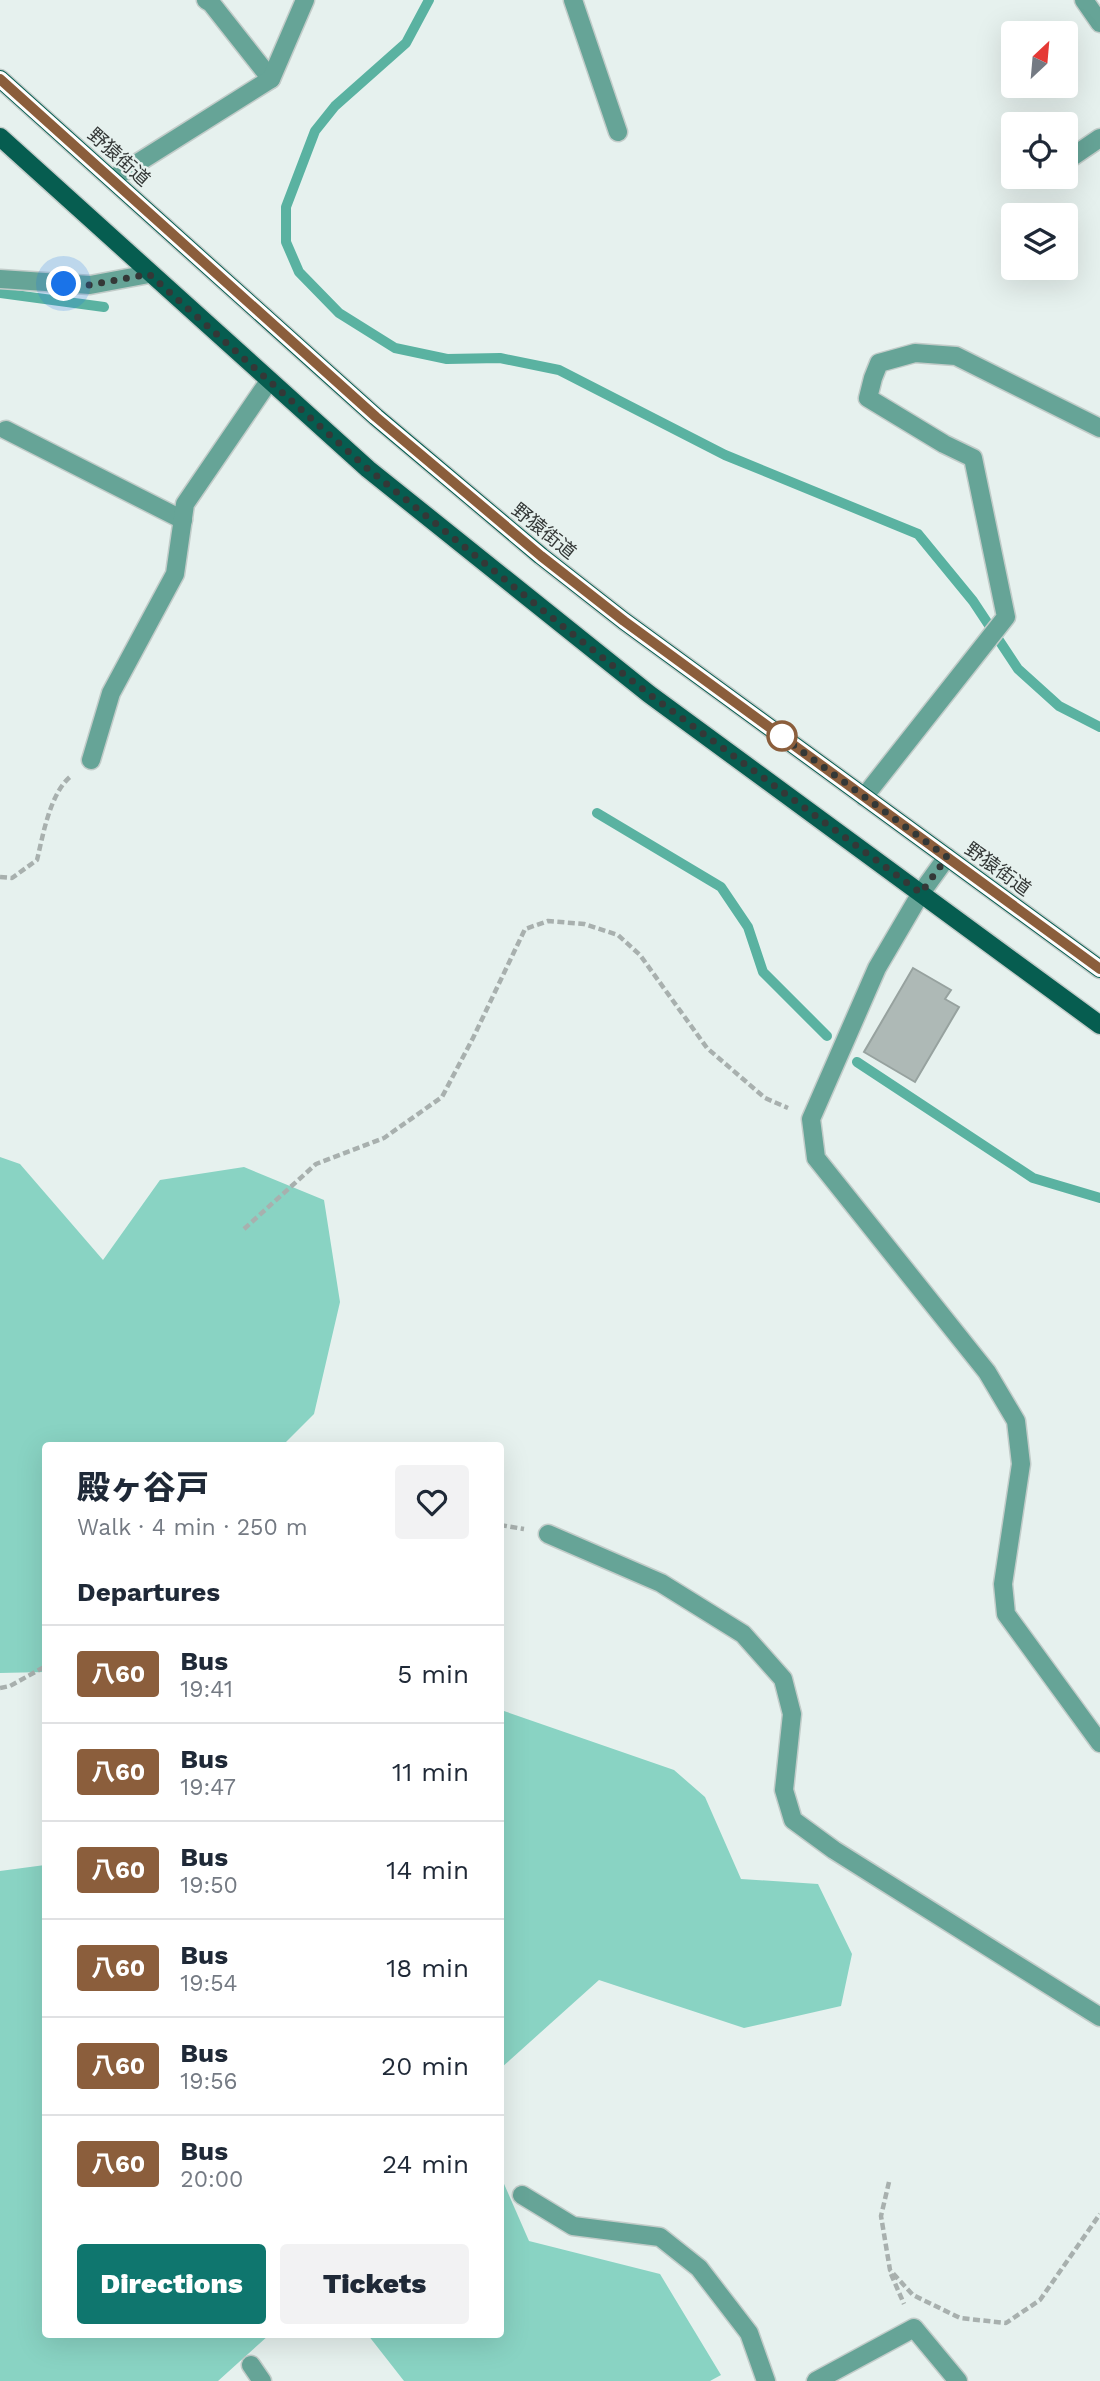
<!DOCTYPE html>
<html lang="en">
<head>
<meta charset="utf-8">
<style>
	:root { --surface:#fff; --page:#f2f2f3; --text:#1f2937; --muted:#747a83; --line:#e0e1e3; --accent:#0f766e }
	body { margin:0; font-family:"Work Sans","Noto Sans JP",sans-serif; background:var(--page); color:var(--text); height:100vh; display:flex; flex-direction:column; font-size:26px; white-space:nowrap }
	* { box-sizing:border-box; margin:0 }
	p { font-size:23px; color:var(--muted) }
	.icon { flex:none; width:38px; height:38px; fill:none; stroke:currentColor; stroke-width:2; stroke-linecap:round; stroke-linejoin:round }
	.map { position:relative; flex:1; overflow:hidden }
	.sheet { position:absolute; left:42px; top:1442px; width:462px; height:896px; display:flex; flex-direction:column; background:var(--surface); border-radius:7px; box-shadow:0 7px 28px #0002 }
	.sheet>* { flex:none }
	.badge { padding:0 14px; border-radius:5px; font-size:24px; line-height:46px }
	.needle { width:46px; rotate:26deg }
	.buttons { position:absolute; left:1001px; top:21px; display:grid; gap:14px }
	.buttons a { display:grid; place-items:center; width:77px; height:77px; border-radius:7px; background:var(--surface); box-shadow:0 7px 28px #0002; font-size:35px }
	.you { position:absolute; width:35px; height:35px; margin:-18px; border:5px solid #fff; border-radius:50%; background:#1a73e8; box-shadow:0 0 0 10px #1a73e833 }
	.map>.badge { position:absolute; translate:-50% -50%; box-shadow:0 0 0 4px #fff }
	h2 { padding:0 35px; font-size:26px; line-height:63px }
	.round { display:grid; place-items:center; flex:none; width:74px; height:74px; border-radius:7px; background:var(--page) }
	.overview { display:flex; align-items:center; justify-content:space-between; height:119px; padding:0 35px }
	h1 { font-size:33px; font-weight:800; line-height:52px }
	.action { display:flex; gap:14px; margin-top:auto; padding:14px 35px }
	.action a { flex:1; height:80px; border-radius:7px; background:var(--accent); color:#fff; font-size:28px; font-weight:800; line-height:80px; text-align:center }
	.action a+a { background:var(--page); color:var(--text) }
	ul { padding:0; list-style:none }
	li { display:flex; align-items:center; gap:21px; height:98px; padding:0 35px; border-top:2px solid var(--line) }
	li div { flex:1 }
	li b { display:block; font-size:26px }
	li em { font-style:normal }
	li .badge { min-width:77px; font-weight:700; text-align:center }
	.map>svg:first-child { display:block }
</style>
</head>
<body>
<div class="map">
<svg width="1100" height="2381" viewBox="0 0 1100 2381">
	<rect width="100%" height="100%" fill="#e6f1ee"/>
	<g fill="#89d3c3">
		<polygon points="0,1157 20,1164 103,1260 160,1180 244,1167 324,1200 340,1302 314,1414 283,1445 46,1446 45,1672 0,1673"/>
		<polygon points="501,1710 674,1770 705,1797 741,1879 818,1884 852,1954 841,2006 744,2028 599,1980 501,2068"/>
		<polygon points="45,1865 46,2334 269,2335 218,2381 0,2381 0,1871"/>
		<polygon points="501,2177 529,2241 660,2274 721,2375 710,2381 404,2381 368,2335 500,2334"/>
	</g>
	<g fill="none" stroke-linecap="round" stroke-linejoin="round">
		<g stroke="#5ab2a1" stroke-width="10">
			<polyline points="429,0 406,43 335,106 315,131 286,207 286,242 299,272 339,313 395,348 447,359 500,358 559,370 725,455 918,534 973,601 1018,669 1059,706 1100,727"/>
			<polyline points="0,293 104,307"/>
			<polyline points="597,813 721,887 748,927 763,972 827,1036"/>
			<polyline points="857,1062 1033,1178 1100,1198"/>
		</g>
	</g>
	<polygon fill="#aeb9b6" stroke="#97a29f" stroke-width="2" points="913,968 951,990 945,999 959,1007 915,1082 864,1052"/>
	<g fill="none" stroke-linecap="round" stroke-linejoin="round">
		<g stroke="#c2ccc9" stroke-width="21">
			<g id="minor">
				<polyline points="206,0 211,3 271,79"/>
				<polyline points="573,0 618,132"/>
				<polyline points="1084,0 1100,23"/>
				<polyline points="1066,161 1100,138"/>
				<polyline points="112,179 271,79 305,0"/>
				<polyline points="0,279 90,285 149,274"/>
				<polyline points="6,430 183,520"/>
				<polyline points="91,760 111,693 175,574 185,504 269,381"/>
				<polyline points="864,797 1006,617 973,458 944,444 868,398 873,378 879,363 915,353 956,356 1100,428"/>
				<polyline points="947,857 921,893 877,968 811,1119 816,1158 987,1372 1016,1421 1021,1464 1003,1584 1006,1614 1100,1743"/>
				<polyline points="548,1534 661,1583 743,1634 783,1679 792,1714 784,1790 793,1820 834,1850 1100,2017"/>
				<polyline points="522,2195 573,2226 660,2237 699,2268 749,2333 766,2381"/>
				<polyline points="251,2365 262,2381"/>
				<polyline points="816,2381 914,2328 958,2381"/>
			</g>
		</g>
		<g stroke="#c2ccc9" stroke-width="21">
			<g id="major">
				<polyline points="0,79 376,417 541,556 624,621 1100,969"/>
				<polyline points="0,137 368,469 649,694 1100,1025"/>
			</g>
		</g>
		<g stroke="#a8b0ae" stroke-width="4.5" stroke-dasharray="7 3.5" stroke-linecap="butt">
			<path d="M0,877l12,1 25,-18c6,-25 13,-67 34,-84"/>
			<polyline points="244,1229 316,1164 384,1138 442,1097 473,1038 525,929 548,921 584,924 618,935 640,955 707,1048 765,1098 788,1108"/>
			<polyline points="500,1525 524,1529"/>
			<polyline points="0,1688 10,1686 46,1666"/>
			<polyline points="889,2182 881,2216 890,2270 913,2295 960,2318 1006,2323 1040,2300 1100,2214"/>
			<polyline points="891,2274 904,2304"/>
		</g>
		<use href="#minor" stroke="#66a497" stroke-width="18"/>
		<use href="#major" stroke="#065d50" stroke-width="18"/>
	</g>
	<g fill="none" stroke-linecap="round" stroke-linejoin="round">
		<g stroke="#fff" stroke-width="16">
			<polyline id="line" points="0,79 376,417 541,556 624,621 1100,969"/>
		</g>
		<use href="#line" stroke="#8b5e3c" stroke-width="10"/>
		<polyline stroke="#343837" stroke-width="7" stroke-dasharray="0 12.6" points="64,284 90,285 149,274 368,469 565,628 649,694 921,893 947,857 777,733 782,736"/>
	</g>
	<circle fill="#fff" stroke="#8b5e3c" stroke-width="3.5" cx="782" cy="736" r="14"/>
	<g text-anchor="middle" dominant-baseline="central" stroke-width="5" stroke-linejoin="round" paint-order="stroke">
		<g font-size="19" fill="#343837" stroke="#e6f1ee">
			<text transform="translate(119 157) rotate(42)">野猿街道</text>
			<text transform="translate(544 531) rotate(39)">野猿街道</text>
			<text transform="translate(998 869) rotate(36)">野猿街道</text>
		</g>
	</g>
</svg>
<div class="buttons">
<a><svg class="needle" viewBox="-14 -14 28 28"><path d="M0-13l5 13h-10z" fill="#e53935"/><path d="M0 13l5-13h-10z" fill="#747a83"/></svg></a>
<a><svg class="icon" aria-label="locate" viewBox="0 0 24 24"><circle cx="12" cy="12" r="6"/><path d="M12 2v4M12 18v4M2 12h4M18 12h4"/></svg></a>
<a><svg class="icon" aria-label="layers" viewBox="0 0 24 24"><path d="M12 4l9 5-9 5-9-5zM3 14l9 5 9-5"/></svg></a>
</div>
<div class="you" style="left:64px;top:284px"></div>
<section class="sheet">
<div class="overview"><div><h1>殿ヶ谷戸</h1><p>Walk · 4 min · 250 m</p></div><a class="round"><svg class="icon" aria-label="heart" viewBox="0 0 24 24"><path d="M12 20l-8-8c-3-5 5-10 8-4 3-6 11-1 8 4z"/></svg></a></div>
<h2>Departures</h2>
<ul>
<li><span class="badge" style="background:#8b5e3c;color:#fff">八60</span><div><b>Bus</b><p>19:41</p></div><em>5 min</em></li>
<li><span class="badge" style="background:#8b5e3c;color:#fff">八60</span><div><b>Bus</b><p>19:47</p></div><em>11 min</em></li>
<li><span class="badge" style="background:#8b5e3c;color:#fff">八60</span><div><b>Bus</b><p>19:50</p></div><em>14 min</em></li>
<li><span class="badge" style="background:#8b5e3c;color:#fff">八60</span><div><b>Bus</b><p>19:54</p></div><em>18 min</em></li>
<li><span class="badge" style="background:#8b5e3c;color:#fff">八60</span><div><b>Bus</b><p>19:56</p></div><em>20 min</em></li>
<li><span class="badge" style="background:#8b5e3c;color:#fff">八60</span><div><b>Bus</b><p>20:00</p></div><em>24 min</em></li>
</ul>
<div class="action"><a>Directions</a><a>Tickets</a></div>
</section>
</div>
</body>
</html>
